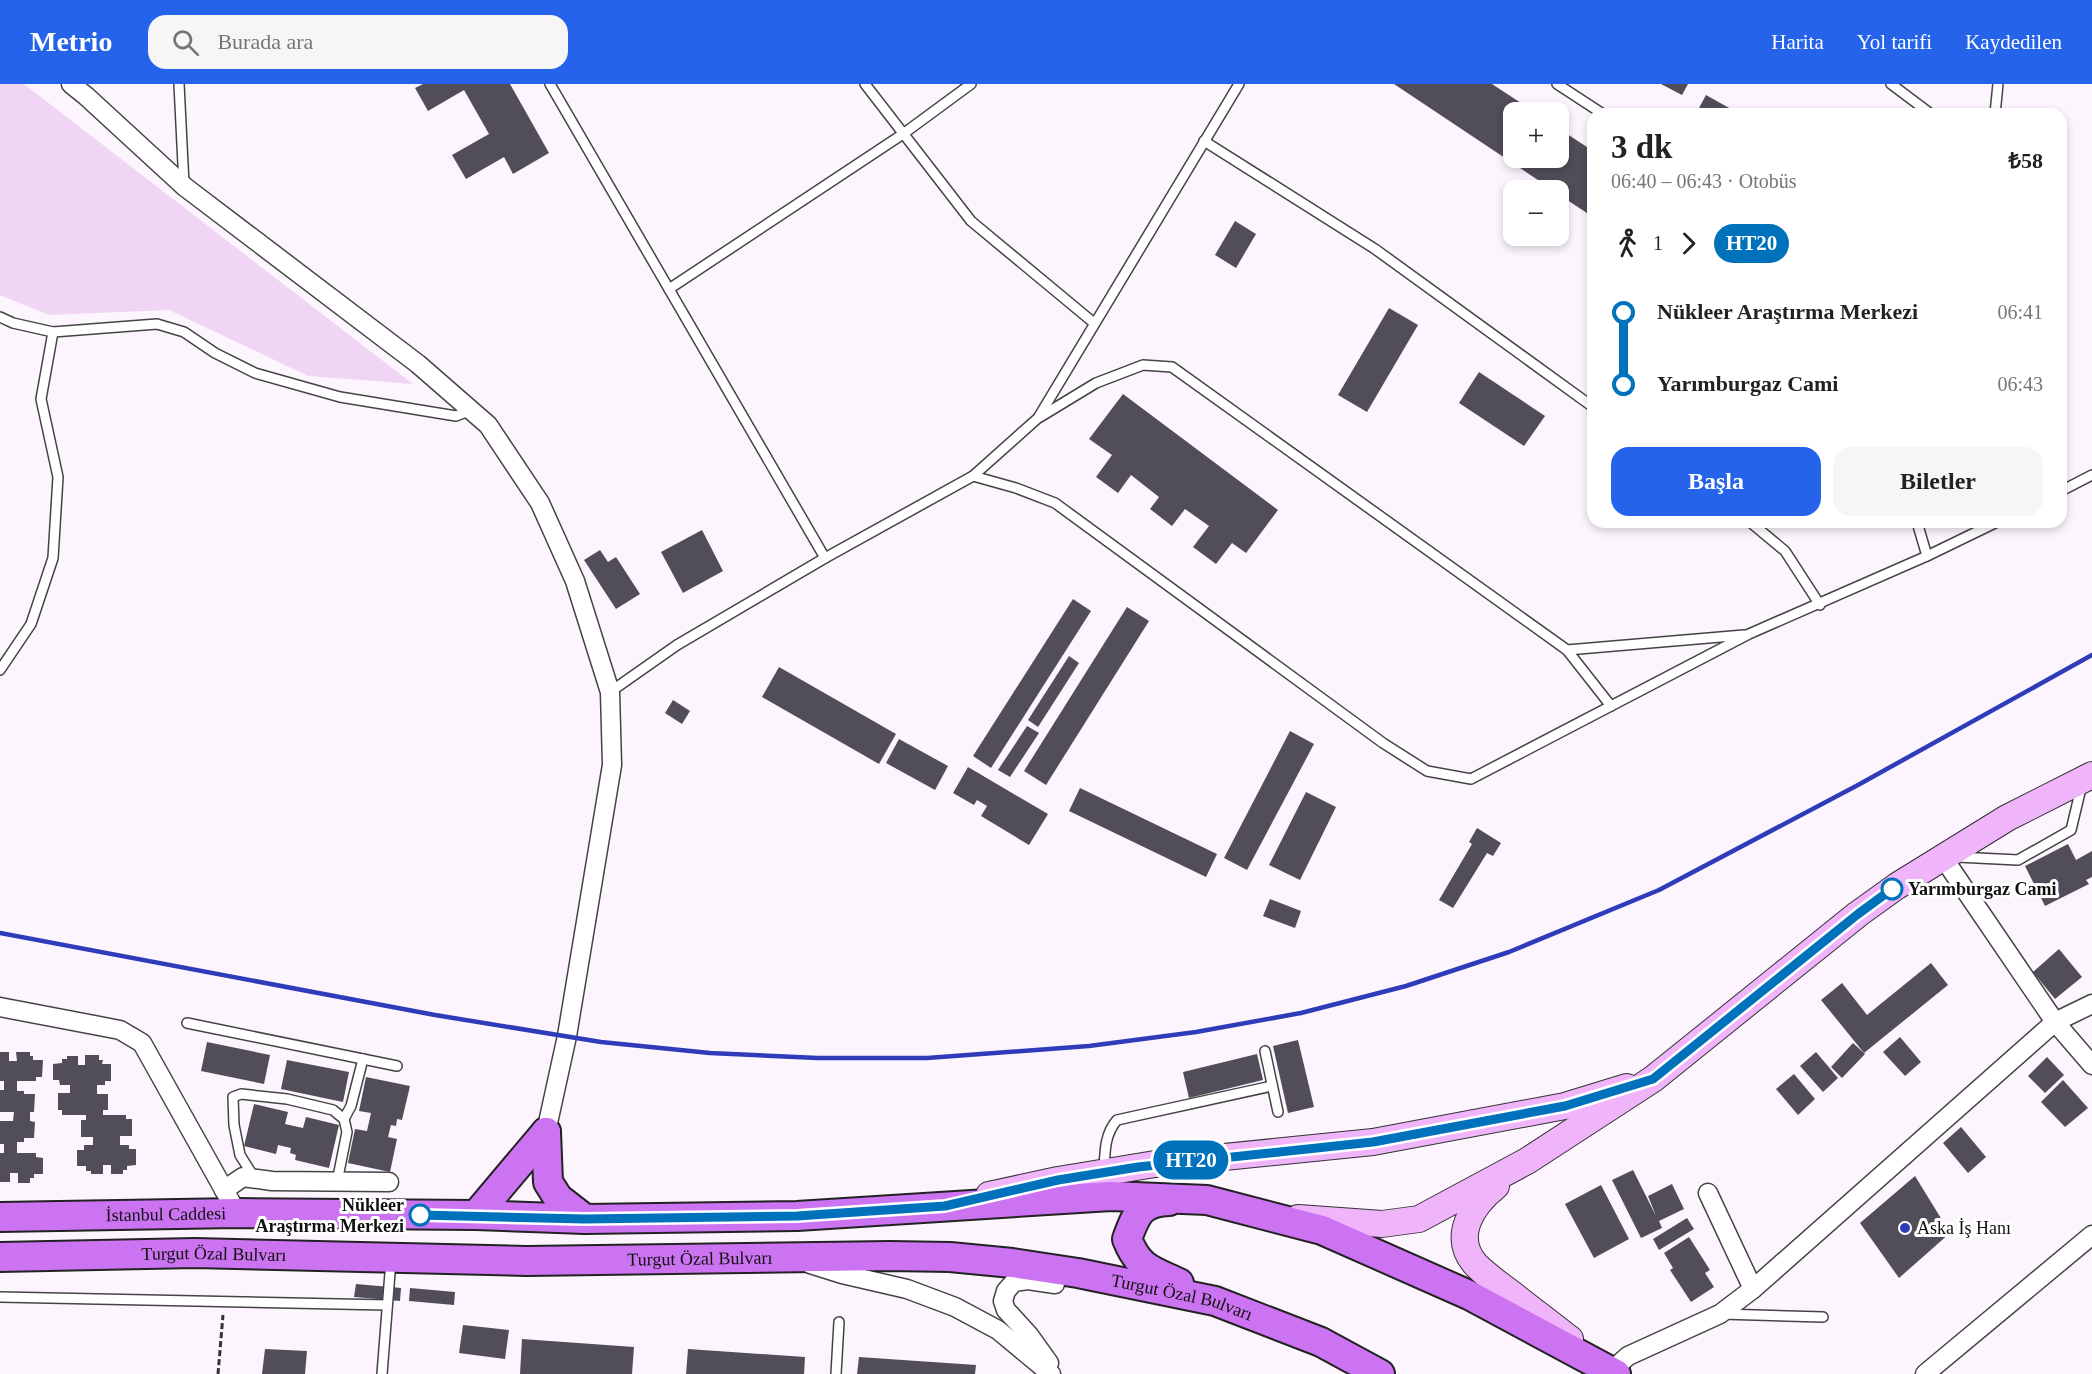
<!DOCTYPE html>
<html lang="tr">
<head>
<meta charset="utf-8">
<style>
	:root { --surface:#fff; --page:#f6f6f6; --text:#222; --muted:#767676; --accent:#2563eb }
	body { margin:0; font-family:"Times New Roman",serif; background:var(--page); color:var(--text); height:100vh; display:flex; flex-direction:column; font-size:22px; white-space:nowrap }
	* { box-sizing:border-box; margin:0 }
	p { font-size:20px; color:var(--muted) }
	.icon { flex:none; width:33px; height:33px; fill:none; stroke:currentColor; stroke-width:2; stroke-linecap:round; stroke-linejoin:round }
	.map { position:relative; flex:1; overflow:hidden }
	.sheet { position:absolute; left:1587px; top:24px; width:480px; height:420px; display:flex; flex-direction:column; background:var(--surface); border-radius:18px; box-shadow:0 3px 9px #0003 }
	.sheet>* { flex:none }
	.badge { padding:0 12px; border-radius:20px; font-size:21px; line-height:39px }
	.fabs { position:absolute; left:1503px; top:18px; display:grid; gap:12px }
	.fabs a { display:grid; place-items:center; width:66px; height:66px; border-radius:12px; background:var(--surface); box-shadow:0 3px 9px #0003; font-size:30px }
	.map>.badge { position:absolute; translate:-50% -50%; box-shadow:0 0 0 3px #fff }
	.legs { display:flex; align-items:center; gap:9px; height:66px; padding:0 24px; font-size:20px }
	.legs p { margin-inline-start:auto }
	.summary { display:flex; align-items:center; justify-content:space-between; height:102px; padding:0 24px }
	h1 { font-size:33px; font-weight:700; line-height:45px }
	.button { display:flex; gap:12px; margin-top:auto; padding:12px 24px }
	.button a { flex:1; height:69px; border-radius:18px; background:var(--accent); color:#fff; font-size:24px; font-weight:700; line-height:69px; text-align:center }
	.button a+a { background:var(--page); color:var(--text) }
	ul { padding:0 24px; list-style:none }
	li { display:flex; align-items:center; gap:21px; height:72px; font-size:22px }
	li i { display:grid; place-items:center; width:9px; height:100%; margin:0 8px; background:currentColor }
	li i::after { content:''; width:15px; height:15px; margin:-8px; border:4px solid; border-radius:50%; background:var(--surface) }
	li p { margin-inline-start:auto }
	li:first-child i { background:linear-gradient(#0000 50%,currentColor 0) }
	li:last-child i { background:linear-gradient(currentColor 50%,#0000 0) }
	header { display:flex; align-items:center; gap:36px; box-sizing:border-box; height:84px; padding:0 30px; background:var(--accent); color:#fff }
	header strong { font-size:28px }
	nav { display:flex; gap:33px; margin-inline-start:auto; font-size:21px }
	.search { width:420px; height:54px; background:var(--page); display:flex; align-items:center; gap:15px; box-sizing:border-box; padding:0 21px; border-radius:18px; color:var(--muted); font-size:22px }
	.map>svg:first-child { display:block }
</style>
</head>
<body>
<header>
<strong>Metrio</strong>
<div class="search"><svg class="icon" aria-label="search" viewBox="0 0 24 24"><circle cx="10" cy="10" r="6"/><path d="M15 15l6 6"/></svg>Burada ara</div>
<nav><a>Harita</a><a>Yol tarifi</a><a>Kaydedilen</a></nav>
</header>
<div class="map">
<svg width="2092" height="1290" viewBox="0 0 2092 1290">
	<rect width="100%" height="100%" fill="#fcf5fe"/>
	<polygon fill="#f0d6f4" points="0,0 24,0 413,300 308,292 169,226 49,231 0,211"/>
	<g fill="#514d59">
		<polygon points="423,0 510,0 549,69 513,90 504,73 466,95 452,71 489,50 464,6 428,27 415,4"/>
		<polygon points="1394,0 1492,0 1535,28 1514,28 1514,74 1558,74 1558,44 1593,67 1593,133 1558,110 1558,106 1553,106"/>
		<polygon points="1661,0 1688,0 1682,11"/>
		<polygon points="1706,11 1740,30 1710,30 1699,24"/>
		<polygon points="1235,137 1256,150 1236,184 1215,171"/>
		<polygon points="1389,224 1418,241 1367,328 1338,311"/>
		<polygon points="1479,288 1545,332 1524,362 1459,319"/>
		<polygon points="1123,310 1278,426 1246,469 1232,459 1216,480 1193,463 1209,442 1185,425 1172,442 1150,425 1159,413 1131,391 1118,409 1096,393 1112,371 1089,355"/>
		<polygon points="702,446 723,487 683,509 661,468"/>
		<polygon points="600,466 608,478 616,473 640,510 616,525 584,476"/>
		<polygon points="1073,515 1091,527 991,684 973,672"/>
		<polygon points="1127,523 1149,537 1046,701 1024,687"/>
		<polygon points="1069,572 1079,579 1038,643 1028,636"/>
		<polygon points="779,583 896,650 879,680 762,613"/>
		<polygon points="673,616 690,627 682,640 665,629"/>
		<polygon points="1027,642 1039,649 1010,693 998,686"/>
		<polygon points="1290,647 1314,660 1247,786 1224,774"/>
		<polygon points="899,655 948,682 935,706 886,679"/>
		<polygon points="968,683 1048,730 1029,761 981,732 987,722 977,716 974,721 953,709"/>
		<polygon points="1080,704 1217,770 1206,793 1069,727"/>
		<polygon points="1306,708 1336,723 1300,796 1269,781"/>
		<polygon points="1477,744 1501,759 1493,772 1487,769 1453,824 1439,816 1472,760 1469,758"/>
		<polygon points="2068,760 2076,776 2092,767 2092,793 2086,796 2089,800 2045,822 2025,782"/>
		<polygon points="1270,815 1301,827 1295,844 1263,832"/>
		<polygon points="2059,865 2082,893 2055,915 2033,888"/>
		<polygon points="1931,879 1948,901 1864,969 1821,916 1842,899 1867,931"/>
		<polygon points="1900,953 1921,978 1905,992 1883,968"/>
		<polygon points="1298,956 1314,1023 1288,1029 1273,962"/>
		<polygon points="207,958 270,971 264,1000 201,987"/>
		<polygon points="1853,959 1865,970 1842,994 1831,983"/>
		<polygon points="0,968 9,968 9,977 17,977 16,968 30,968 30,972 33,972 33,976 43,976 42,993 36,993 36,997 17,997 17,1007 24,1007 24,1010 35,1010 34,1028 30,1028 30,1037 35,1038 34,1054 24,1054 24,1058 17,1058 17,1069 36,1069 36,1073 43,1074 43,1090 34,1090 34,1094 30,1094 30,1099 18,1099 18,1089 10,1089 10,1098 0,1098 0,1069 4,1069 4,1060 0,1060 0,1037 13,1037 14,1028 0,1028 0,1006 4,1006 4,997 0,997"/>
		<polygon points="1816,968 1838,994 1823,1008 1800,982"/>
		<polygon points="1257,970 1263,996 1189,1014 1183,988"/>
		<polygon points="85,971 99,971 99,976 103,976 102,980 111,980 111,997 105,997 105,1001 97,1001 97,1010 108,1010 108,1026 103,1026 103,1031 126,1031 126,1035 132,1035 132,1052 120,1052 120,1061 129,1061 129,1065 136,1065 136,1081 127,1082 127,1086 123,1086 123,1090 111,1090 111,1081 103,1081 103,1090 91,1090 91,1087 86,1087 86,1082 77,1082 77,1066 84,1066 84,1061 93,1061 93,1053 81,1053 81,1036 86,1036 86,1031 62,1031 62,1026 58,1026 58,1009 70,1009 70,1001 60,1001 59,996 53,996 53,980 62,979 62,975 67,975 67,972 78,972 78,981 85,981"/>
		<polygon points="2047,973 2064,991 2045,1009 2028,992"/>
		<polygon points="287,976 349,988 343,1018 281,1005"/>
		<polygon points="1794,990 1815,1015 1798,1031 1776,1005"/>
		<polygon points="366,993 410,1002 402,1036 397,1035 396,1042 391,1041 388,1053 397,1055 390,1088 348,1079 355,1045 367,1047 371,1029 359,1027"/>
		<polygon points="2063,996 2088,1024 2065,1043 2041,1018"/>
		<polygon points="254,1020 288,1028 285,1040 303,1044 306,1033 339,1041 329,1084 295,1076 296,1071 290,1069 291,1064 278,1061 276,1070 244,1062"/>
		<polygon points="1961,1043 1986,1073 1968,1089 1943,1059"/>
		<polygon points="1633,1086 1656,1132 1648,1112 1672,1100 1684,1125 1659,1137 1662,1144 1641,1154 1612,1096"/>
		<polygon points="1915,1092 1950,1149 1899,1194 1860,1139"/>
		<polygon points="1601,1101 1629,1155 1594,1174 1565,1120"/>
		<polygon points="1687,1134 1694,1145 1659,1166 1653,1155"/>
		<polygon points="1689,1153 1710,1186 1705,1189 1714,1203 1691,1218 1670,1186 1673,1184 1664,1169"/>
		<polygon points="356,1200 401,1204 400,1217 354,1213"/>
		<polygon points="410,1204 455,1208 454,1221 409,1217"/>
		<polygon points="463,1241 509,1246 505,1275 459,1269"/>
		<polygon points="522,1255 634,1263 632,1290 520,1290"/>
		<polygon points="265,1265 307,1267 305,1290 262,1290"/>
		<polygon points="688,1265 805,1273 804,1290 686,1290"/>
		<polygon points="859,1273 976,1281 975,1290 857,1290"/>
	</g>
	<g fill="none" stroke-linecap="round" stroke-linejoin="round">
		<g stroke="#444" stroke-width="12">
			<g id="lane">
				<polyline points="179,0 184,101"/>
				<polyline points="550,0 825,474"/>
				<polyline points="865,0 971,137 1094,239"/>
				<polyline points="1557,0 1603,30"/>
				<polyline points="1891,0 1931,30"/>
				<polyline points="1995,30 1998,0"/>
				<polyline points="1204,57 1375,165 1593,323"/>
				<polyline points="669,205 903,50 971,0"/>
				<polyline points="0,233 13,239 53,248 157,240 184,248 215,269 255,289 340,313 456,332 471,326"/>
				<polyline points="1040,333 1096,299 1143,281 1172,283 1567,566 1611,622"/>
				<polyline points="973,392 1016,404 1055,419 1383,659 1427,687 1471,695 1749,550 1927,472 1997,438"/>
				<polyline points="2061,407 2092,391"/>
				<polyline points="1750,438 1785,467 1820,521"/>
				<polyline points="1917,438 1927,472"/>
				<polyline points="1567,566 1744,551"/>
				<polyline points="0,586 31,540 53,474 58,393 41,315 53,248"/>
				<polyline points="610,608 677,561 825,474 973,392 1038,334 1239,0"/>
				<polyline points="1957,773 2018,776 2071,746 2082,700"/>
				<polyline points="187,939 397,982"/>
				<polyline points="1265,967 1278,1028"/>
				<polyline points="344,1035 351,1022 363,975"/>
				<path d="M1104,1088c1,-19 0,-37 13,-52l155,-34"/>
				<polyline points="255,1095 240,1071 234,1041 233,1013 241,1010 287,1015 333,1026 344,1035 347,1048 337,1098"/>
				<polyline points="0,1213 387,1221"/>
				<polyline points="1722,1230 1823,1233"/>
				<polyline points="382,1290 391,1176"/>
				<polyline points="836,1290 839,1238"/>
			</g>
		</g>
		<g stroke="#444" stroke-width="21">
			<g id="street">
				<polyline points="71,0 86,12 185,103 418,280 488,341 540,419 575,497 610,608 612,681 567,952 546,1048"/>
				<polyline points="1942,772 2055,938 2092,981"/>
				<polyline points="0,923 120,946 142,959 237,1129"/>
				<polyline points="224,1106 243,1093 272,1097 389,1098"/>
				<polyline points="1708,1109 1753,1205"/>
				<polyline points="810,1180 842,1190 907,1205 955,1223 998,1246 1051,1290"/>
				<polyline points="1049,1279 1029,1251 1006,1226 1003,1217 1006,1207 1014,1198 1028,1196 1055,1200"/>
				<polyline points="1613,1288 1619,1280 1628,1272 1720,1230 1753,1205 2055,938 2092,920"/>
				<polyline points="1925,1290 2092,1151"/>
			</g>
		</g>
		<g stroke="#333" stroke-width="28">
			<g id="secondary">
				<path d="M1496,1102c-24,19 -45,51 -20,79 11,11 24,20 36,29 19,15 39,30 58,45"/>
				<polyline points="989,1111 1058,1096 1155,1080 1373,1058 1565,1022 1627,1003"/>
				<polyline points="1298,1134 1382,1140 1419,1135 1527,1077 1653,995 1858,830 1897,802 2007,734 2092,691"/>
			</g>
		</g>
		<g stroke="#222" stroke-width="32">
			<g id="primary">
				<polyline points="546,1048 548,1098 558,1114 585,1135"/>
				<path d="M1169,1117c-29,1 -33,14 -42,38 12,30 24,31 52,44"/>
				<polyline points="476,1131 546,1048"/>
				<path id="s1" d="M0,1133l237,-4 239,2 109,4 212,-3 314,-20 96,4 115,30 147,65 147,79"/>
				<path id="s2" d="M0,1173l195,-4 331,8 364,-5 60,1 62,6 66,10 137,28 106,41 59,32"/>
			</g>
		</g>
		<polyline stroke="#333" stroke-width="3" stroke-dasharray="6 3" stroke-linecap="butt" points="218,1290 223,1231"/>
		<use href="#lane" stroke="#fff" stroke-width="9"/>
		<use href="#street" stroke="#fff" stroke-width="18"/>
		<use href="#secondary" stroke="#efb4fa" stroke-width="26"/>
		<use href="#primary" stroke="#cc73f1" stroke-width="28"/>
		<polyline stroke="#2f3cba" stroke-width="4.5" points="0,849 435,931 601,958 710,969 818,974 927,974 1089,962 1196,948 1301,929 1406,902 1509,868 1659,806 1858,701 2092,571"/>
	</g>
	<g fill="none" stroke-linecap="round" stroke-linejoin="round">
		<g stroke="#fff" stroke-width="14">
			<polyline id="line-1" points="420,1131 585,1135 797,1132 945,1122 1058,1096 1138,1083 1373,1058 1565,1022 1653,995 1858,830 1892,805"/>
		</g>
		<use href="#line-1" stroke="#0072bc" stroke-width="9"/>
	</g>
	<g fill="#fff" stroke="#0072bc" stroke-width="3">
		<circle cx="1892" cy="805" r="10"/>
		<circle cx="420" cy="1131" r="10"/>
	</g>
	<circle fill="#2f3cba" stroke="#fff" stroke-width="2" cx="1905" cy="1144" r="6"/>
	<g text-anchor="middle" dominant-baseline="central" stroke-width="6" stroke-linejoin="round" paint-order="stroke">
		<g font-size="18" font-weight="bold" fill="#111" stroke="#fff" text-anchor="start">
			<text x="1908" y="805">Yarımburgaz Cami</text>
			<text x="404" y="1121" text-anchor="end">Nükleer<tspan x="404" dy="21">Araştırma Merkezi</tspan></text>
		</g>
		<g font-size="18" fill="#111" stroke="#fff">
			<text stroke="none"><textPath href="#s1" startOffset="166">İstanbul Caddesi</textPath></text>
			<text stroke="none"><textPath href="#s2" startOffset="214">Turgut Özal Bulvarı</textPath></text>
			<text stroke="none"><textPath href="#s2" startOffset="700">Turgut Özal Bulvarı</textPath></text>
			<text stroke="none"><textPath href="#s2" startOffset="1186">Turgut Özal Bulvarı</textPath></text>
		</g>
		<g font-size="18" fill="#111" stroke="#fff" text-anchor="start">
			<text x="1917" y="1144">Aska İş Hanı</text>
		</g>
	</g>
</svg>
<div class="fabs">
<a>+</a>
<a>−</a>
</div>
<b class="badge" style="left:1191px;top:1076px;background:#0072bc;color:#fff">HT20</b>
<section class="sheet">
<div class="summary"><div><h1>3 dk</h1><p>06:40 – 06:43 · Otobüs</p></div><b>₺58</b></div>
<div class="legs"><svg class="icon" aria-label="walk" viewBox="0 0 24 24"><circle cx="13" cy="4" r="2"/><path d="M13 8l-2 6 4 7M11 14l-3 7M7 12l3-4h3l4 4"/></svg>1<svg class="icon" aria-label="forward" viewBox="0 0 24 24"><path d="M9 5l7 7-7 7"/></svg><b class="badge" style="background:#0072bc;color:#fff">HT20</b></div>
<ul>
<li><i style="color:#0072bc"></i><b>Nükleer Araştırma Merkezi</b><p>06:41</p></li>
<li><i style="color:#0072bc"></i><b>Yarımburgaz Cami</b><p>06:43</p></li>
</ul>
<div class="button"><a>Başla</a><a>Biletler</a></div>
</section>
</div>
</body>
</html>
